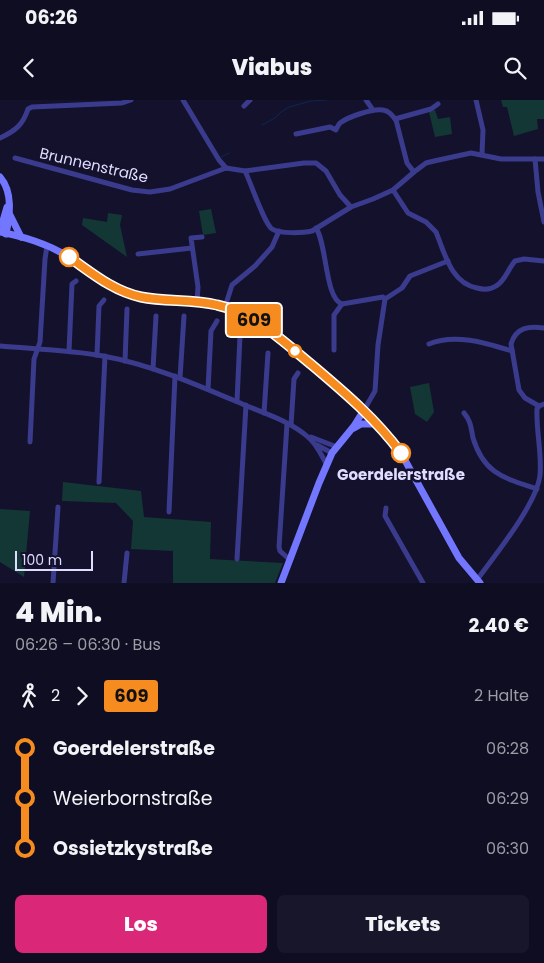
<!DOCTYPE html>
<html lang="de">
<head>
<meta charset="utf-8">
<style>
	:root { --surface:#0f0d22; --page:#18162a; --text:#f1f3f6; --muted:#9b9ca5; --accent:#db2777 }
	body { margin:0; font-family:Poppins,sans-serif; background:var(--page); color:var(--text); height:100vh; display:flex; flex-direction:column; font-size:19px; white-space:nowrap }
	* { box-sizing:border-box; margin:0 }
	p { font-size:16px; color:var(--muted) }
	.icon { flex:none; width:28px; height:28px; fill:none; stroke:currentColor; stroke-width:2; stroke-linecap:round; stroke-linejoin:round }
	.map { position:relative; height:483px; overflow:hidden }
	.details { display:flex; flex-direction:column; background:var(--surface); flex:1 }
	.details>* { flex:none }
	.badge { padding:0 10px; border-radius:4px; font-size:18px; line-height:32px }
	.scale { position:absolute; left:15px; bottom:12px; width:78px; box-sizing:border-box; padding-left:5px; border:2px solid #dfdcff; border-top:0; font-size:14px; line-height:18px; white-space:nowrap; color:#dfdcff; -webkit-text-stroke:4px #14112d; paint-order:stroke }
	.map>.badge { position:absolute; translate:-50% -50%; box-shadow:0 0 0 2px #fff }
	.legs { display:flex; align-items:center; gap:8px; height:55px; padding:0 15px; font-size:16px }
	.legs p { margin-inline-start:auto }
	.head { display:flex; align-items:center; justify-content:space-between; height:85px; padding:0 15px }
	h1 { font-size:28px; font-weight:800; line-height:38px }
	.primary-button { display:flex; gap:10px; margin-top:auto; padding:10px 15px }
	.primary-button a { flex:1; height:58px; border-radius:8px; background:var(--accent); color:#fff; font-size:20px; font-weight:800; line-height:58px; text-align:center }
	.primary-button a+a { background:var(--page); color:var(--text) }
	ul { padding:0 15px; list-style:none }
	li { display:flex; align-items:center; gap:18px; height:50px; font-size:19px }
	li i { display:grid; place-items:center; width:8px; height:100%; margin:0 6px; background:currentColor }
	li i::after { content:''; width:12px; height:12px; margin:-6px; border:4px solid; border-radius:50%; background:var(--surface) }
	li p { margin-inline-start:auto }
	li:first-child i { background:linear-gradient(#0000 50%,currentColor 0) }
	li:last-child i { background:linear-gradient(currentColor 50%,#0000 0) }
	.status { display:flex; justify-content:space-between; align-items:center; height:35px; padding:0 25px; background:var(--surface); direction:ltr }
	.status svg { height:14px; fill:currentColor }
	header { display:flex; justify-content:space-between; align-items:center; height:65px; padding:0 15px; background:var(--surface); font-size:22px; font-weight:800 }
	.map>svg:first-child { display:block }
</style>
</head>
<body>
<div class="status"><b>06:26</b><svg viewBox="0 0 49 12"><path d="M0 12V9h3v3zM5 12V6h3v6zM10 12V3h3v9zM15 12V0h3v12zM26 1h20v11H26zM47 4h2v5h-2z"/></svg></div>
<header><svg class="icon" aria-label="back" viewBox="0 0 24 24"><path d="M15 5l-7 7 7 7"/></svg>Viabus<svg class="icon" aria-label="search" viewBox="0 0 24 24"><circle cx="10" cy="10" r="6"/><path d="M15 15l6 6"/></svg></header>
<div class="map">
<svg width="544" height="483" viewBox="0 0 544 483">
	<rect width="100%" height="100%" fill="#14112d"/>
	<g fill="#133734">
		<polygon points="501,0 544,0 544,19 537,19 538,29 514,36 507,7 503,7"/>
		<polygon points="435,10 438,19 450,17 452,34 435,37 429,12"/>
		<polygon points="211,109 216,133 203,135 199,111"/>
		<polygon points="108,113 122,115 120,125 127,157 82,125 83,118 107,122"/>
		<polygon points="429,283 434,312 427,322 415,314 410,287"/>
		<polygon points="63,382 141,391 144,417 211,422 210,459 283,463 275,483 173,483 173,451 131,449 133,421 116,403 62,401"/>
		<polygon points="0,409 30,411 24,477 0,462"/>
	</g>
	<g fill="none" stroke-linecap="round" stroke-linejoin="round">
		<g stroke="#0b2851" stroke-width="1">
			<polyline points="262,25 275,18 281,12 289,7 311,1 327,0"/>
			<polyline points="221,57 229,53"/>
		</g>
		<g stroke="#3a3b8d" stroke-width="5">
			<polyline points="183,0 219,60 226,68"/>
			<polyline points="366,0 373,10"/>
			<polyline points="476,0 483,30 482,54"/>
			<polyline points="244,6 250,0"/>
			<polyline points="395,19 431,9 438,4"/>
			<path d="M296,34l34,-7 6,3c0,-1 3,-6 4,-7 8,-6 33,-15 43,-13 6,1 9,5 13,10l11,43 7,9"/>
			<path d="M0,38c15,-7 23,-13 28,-29l4,-2 90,-4 9,-3"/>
			<polyline points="15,58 132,90 150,92 170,89 226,68 245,71 304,63 316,63 326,71 340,95 351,107"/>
			<polyline points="535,59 538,92 544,122"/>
			<path d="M245,71c6,12 19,52 27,58 8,5 31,4 40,2l39,-24 22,-8 20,-9 21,-18 12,-9 8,-2 37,-8 30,6h43"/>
			<path d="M393,90l15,23 18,9 10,10c9,22 15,51 41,56 7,2 13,2 19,-2 9,-5 12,-17 19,-25l9,-2 20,2"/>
			<path d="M316,128c11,16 9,71 26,76l41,-7 2,2"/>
			<polyline points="138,154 192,148"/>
			<polyline points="197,202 198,187 191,138 202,137"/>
			<polyline points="225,207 232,185 255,166 272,147 279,131"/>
			<path d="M429,244c26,-11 57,-1 83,7"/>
			<path d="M0,246c34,3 69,4 103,10 50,9 97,30 144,50 20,8 44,16 61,31 9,7 13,18 19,28"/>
			<polyline points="334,250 334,215 342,204"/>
			<polyline points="69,251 72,184 76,181"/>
			<polyline points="97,255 99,206 104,200"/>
			<polyline points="125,261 127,209"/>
			<polyline points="153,269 156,216"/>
			<polyline points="180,278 184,216"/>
			<polyline points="208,289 211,231 217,221"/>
			<polyline points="237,301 240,236"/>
			<path d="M539,306l-14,-8 -6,-8 -8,-46c5,-17 18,-18 33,-16"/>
			<polyline points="364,310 375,291 378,245 385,199 402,188 410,176 448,161"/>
			<polyline points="264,313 268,253"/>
			<path d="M464,313c7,8 7,15 9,25 11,36 31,40 64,51"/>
			<polyline points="287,324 279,447 280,451 290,460"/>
			<polyline points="291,325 294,279 298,273"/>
			<polyline points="311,337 337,347"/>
			<polyline points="30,342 34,259 40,242 45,159 47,146"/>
			<polyline points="317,345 332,353"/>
			<polyline points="99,382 105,256"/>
			<polyline points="386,408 385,416 423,483"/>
			<polyline points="169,412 175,276"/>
			<polyline points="237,459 246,305"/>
			<path d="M477,480c18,-25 60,-76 63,-105 2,-22 -4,-44 -3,-66l2,-3 5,-2"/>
			<polyline points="53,483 58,407"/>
			<polyline points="124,483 127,453"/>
		</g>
		<g stroke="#7377ff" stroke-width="7">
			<path d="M0,77c13,15 10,38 6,57"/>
			<polyline points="10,115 21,137"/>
			<polyline points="0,131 7,107"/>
			<path d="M0,132c24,5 46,11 67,24 21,13 38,30 61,38 29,9 61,4 90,11 37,10 66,37 95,61 32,26 64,54 88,87l58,105 21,25"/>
			<polyline points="354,328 361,324 377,324"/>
			<polyline points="281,483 319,383 332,353 354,326 364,310"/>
		</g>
	</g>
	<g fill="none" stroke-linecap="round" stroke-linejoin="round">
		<g stroke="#fff" stroke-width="11">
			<path id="line-1" d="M69,157c23,16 44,34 72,40 25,5 51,2 76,8 37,8 67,37 95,60 32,27 64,54 89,88"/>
		</g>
		<use href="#line-1" stroke="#f68b1f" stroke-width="8"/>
	</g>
	<g fill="#fff" stroke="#f68b1f" stroke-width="2.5">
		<circle cx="69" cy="157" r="9"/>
		<circle cx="295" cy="251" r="6"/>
		<circle cx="401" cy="353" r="9"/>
	</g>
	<g text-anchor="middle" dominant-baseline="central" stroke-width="5" stroke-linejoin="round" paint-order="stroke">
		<g font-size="15" fill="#dfdcff" stroke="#14112d">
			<text transform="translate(94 65) rotate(13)">Brunnenstraße</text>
		</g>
		<g font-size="15" font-weight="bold" fill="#dfdcff" stroke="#14112d">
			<text x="401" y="374">Goerdelerstraße</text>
		</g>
	</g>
</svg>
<div class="scale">100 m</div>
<b class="badge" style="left:254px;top:220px;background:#f68b1f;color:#111">609</b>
</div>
<section class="details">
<div class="head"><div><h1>4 Min.</h1><p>06:26 – 06:30 · Bus</p></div><b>2.40 €</b></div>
<div class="legs"><svg class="icon" aria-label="walk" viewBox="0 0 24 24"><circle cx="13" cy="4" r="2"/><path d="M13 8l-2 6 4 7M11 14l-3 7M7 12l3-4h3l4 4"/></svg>2<svg class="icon" aria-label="forward" viewBox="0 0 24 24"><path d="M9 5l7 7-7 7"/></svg><b class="badge" style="background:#f68b1f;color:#111">609</b><p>2 Halte</p></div>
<ul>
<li><i style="color:#f68b1f"></i><b>Goerdelerstraße</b><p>06:28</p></li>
<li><i style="color:#f68b1f"></i><span>Weierbornstraße</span><p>06:29</p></li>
<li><i style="color:#f68b1f"></i><b>Ossietzkystraße</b><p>06:30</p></li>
</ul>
<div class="primary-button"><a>Los</a><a>Tickets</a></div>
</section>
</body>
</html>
